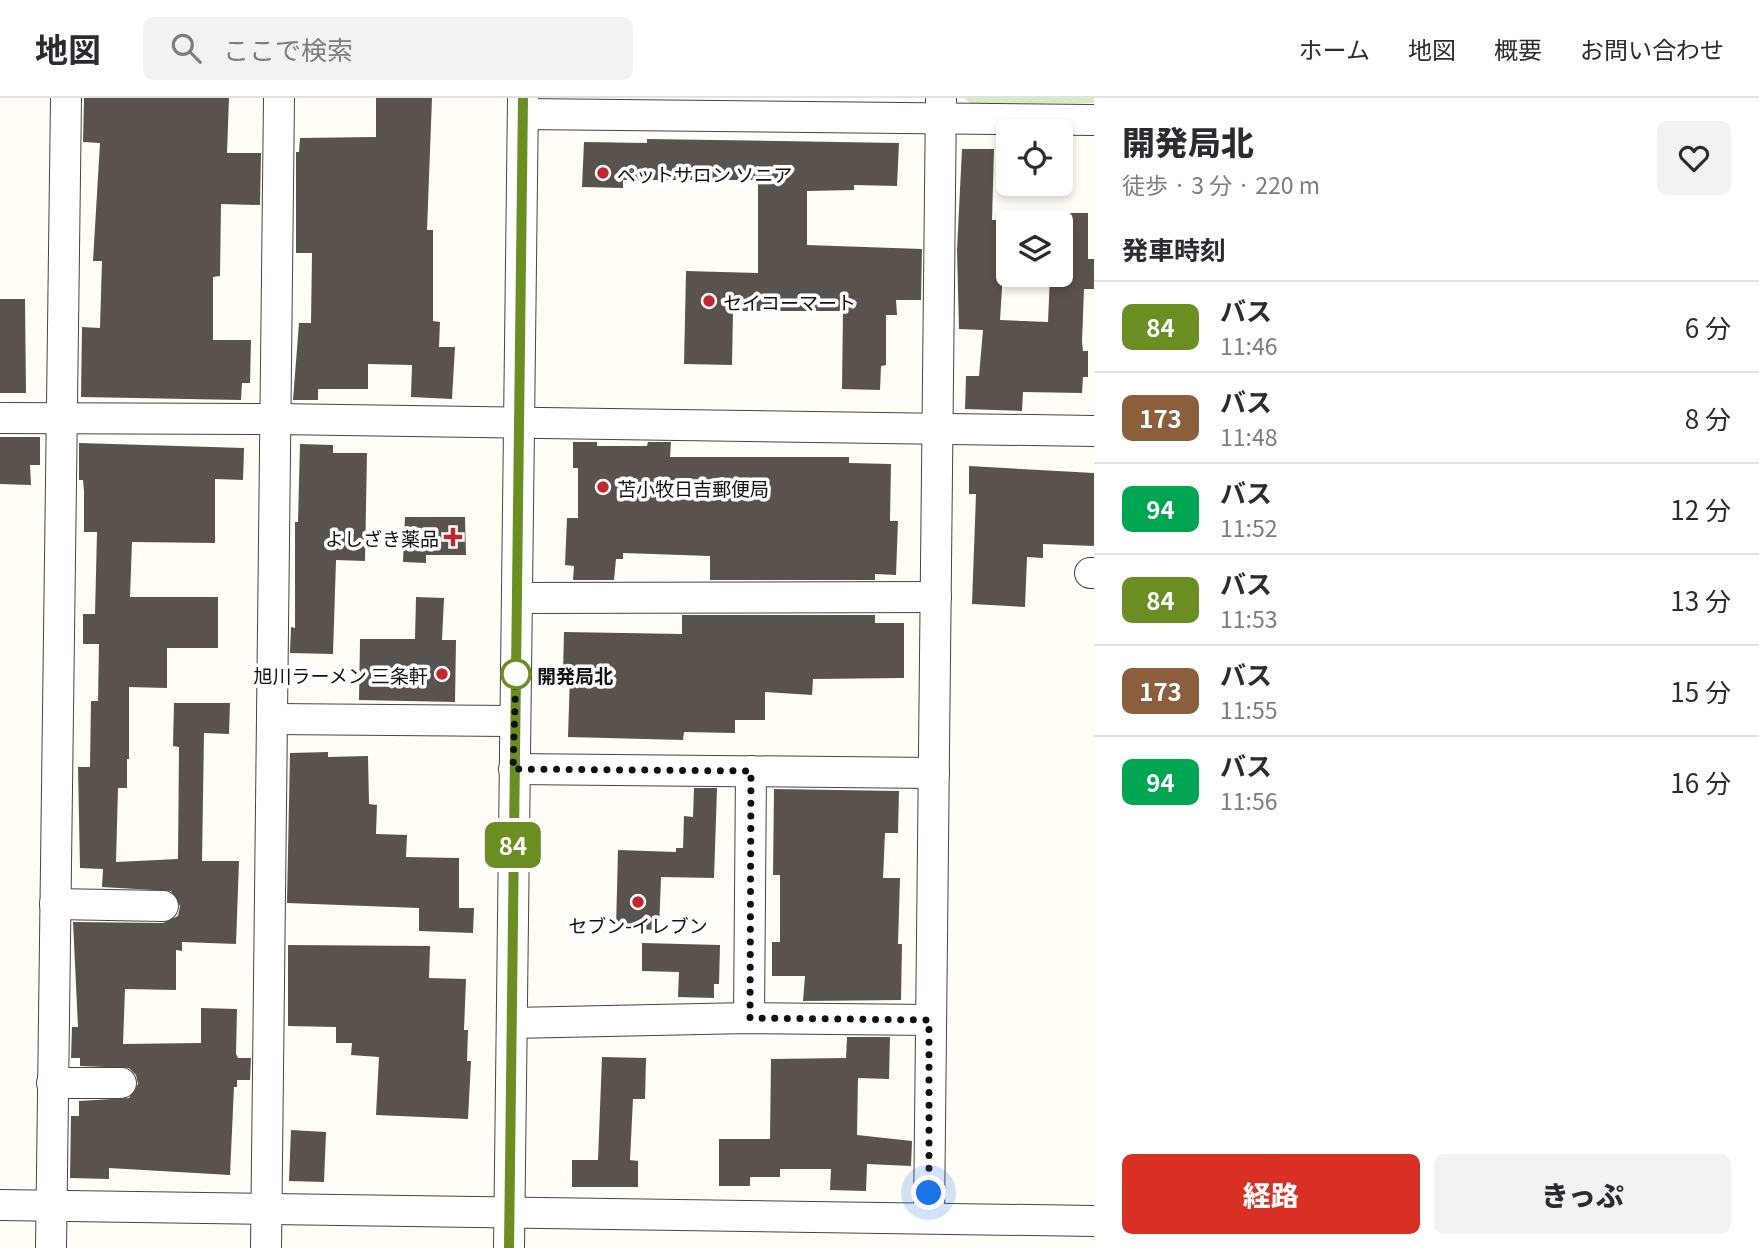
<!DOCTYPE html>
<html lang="ja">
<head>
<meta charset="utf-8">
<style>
	:root { --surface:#fff; --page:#f2f2f3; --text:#2b2b33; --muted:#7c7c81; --line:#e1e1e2; --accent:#d93025 }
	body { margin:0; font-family:Georgia,"Noto Sans JP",serif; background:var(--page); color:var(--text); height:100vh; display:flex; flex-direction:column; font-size:26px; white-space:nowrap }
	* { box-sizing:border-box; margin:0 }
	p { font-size:23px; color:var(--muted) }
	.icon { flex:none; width:38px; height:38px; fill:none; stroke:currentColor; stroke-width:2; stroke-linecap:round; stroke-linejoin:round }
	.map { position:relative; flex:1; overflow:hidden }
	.side { display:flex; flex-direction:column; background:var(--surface); width:665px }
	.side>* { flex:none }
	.badge { padding:0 14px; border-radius:10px; font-size:24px; line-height:46px }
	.tools { position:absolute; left:996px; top:21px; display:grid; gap:14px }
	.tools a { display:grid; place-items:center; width:77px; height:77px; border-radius:10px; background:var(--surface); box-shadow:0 4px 10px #0003; font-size:35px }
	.you { position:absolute; width:35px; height:35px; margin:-18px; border:5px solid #fff; border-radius:50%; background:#1a73e8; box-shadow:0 0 0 10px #1a73e833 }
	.map>.badge { position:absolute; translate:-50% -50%; box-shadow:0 0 0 4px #fff }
	h2 { padding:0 28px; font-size:26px; line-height:63px }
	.round { display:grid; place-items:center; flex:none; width:74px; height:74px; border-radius:10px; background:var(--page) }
	.headline { display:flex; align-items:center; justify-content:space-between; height:119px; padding:0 28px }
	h1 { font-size:33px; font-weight:800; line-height:52px }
	.action { display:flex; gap:14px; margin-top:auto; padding:14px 28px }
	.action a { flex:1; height:80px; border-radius:10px; background:var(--accent); color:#fff; font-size:28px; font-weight:800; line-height:80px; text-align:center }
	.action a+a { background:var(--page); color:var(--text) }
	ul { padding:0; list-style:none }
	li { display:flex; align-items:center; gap:21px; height:91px; padding:0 28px; border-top:2px solid var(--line) }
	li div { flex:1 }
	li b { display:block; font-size:26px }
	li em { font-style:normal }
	li .badge { min-width:77px; font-weight:700; text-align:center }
	header { display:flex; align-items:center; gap:42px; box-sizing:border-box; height:98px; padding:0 35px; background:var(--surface); border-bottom:2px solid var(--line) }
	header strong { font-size:33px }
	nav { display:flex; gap:38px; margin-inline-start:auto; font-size:24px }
	.search { width:490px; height:63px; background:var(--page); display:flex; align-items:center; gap:18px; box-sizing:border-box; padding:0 24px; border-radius:10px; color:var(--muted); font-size:26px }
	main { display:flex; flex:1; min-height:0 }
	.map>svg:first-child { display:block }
</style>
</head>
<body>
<header>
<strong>地図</strong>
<div class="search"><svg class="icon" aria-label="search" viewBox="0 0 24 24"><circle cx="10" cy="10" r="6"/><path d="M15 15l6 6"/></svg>ここで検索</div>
<nav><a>ホーム</a><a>地図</a><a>概要</a><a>お問い合わせ</a></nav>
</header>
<main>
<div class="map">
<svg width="1094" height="1150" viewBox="0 0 1094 1150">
	<rect width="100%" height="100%" fill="#fffdf5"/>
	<polygon fill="#d5ebbd" points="964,0 1094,0 1094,5 971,6"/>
	<g fill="#5a524d">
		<polygon points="84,0 229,0 227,55 261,55 260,107 221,106 220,178 213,179 213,242 251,242 250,285 242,285 241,302 81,299 82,229 100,230 102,163 93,163 100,45 83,44"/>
		<polygon points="376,0 432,0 427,132 433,132 433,223 440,224 439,249 455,249 452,301 411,299 412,267 368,266 368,291 318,291 318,302 293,302 299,225 311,225 312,155 296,155 296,54 299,54 300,40 376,39"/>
		<polygon points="647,41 899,45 897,88 854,87 854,92 807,93 807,147 922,151 921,202 896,202 897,217 886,217 886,267 881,268 880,292 842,291 843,213 733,213 732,267 684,266 686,173 758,175 758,82 623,82 623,90 582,89 584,44 647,45"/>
		<polygon points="962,51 994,51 992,122 1008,122 1008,174 1003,174 1000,222 1048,224 1050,177 1060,177 1060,115 1088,115 1088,161 1094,161 1094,191 1084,191 1082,244 1083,253 1088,253 1088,279 1083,279 1082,295 1023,294 1022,313 965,311 966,278 979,278 983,232 959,231 957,152"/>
		<polygon points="0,201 25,201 26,295 0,295"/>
		<polygon points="0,339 40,339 40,367 30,367 31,387 0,386"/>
		<polygon points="573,344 597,344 597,348 647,348 648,344 671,344 670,359 849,359 849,365 891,366 890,423 898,423 896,477 875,476 875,482 710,482 710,458 623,455 623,461 616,461 614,482 573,482 574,468 565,467 567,420 578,420 578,370 573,370"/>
		<polygon points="79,345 244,350 243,382 215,381 215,445 132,444 130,499 218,499 218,550 167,550 167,590 129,589 129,661 127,661 127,690 118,690 116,764 178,761 179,649 173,648 174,605 230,605 229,636 204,635 202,763 239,763 236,846 182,844 182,853 176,852 176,892 125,891 123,946 201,945 201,910 237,911 236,956 238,960 251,960 250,982 237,982 237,989 234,989 230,1077 109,1070 109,1081 70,1080 71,1018 79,1018 79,1003 129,1000 138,986 136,977 129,970 80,968 80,960 71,960 72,929 78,929 73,824 163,825 178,818 180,808 171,793 102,789 103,771 80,770 78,669 90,669 91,603 98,603 99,546 83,546 83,516 95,516 97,434 84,434 84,393 83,382 79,382"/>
		<polygon points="300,346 333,347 333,355 367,355 365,463 336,462 333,556 290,555 291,529 295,530 295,424 298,424"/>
		<polygon points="969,368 1094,375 1094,448 1043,446 1043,460 1027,459 1025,509 972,506 976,396 969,396"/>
		<polygon points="405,419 465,419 466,457 426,457 426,465 403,464"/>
		<polygon points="416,499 444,500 442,542 456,542 455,604 359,602 360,541 415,541"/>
		<polygon points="682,517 875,517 875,525 904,525 904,580 813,581 812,597 765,594 765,622 735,622 735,635 684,634 683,642 568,639 570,577 563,576 564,534 682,536"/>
		<polygon points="328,654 328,659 368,658 369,706 377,707 376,736 407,737 406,759 459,760 459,810 474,810 473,835 419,833 419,810 287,805 290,655"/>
		<polygon points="694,690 717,690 714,780 661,779 659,832 616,831 618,752 676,754 676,750 683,750 684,718 693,719"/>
		<polygon points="774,691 899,693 898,735 885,735 883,780 900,780 898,846 902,846 901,902 803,903 805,878 772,878 772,844 780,844 780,777 773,777"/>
		<polygon points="642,845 720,847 719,886 714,886 714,900 678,899 679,874 642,873"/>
		<polygon points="288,847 430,848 429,880 466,881 464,932 468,932 467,963 471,963 468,1021 376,1017 379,959 351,957 352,945 336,945 336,929 288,928"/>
		<polygon points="847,939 890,939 889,981 858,980 857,1037 912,1043 911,1068 867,1066 866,1093 830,1092 831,1071 780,1071 780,1079 750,1079 750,1088 719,1088 719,1041 770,1041 771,961 846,960"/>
		<polygon points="602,959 646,960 645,1001 633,1001 630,1062 638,1063 638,1089 572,1089 572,1062 598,1062"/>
		<polygon points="291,1032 326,1034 324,1084 289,1083"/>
	</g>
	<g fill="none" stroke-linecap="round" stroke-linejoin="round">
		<g stroke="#444" stroke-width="32">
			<g id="minor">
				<polyline points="523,16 1094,22"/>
				<polyline points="0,320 276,321 1094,333"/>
				<polyline points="1090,475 1094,475"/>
				<polyline points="517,500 936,499"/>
				<polyline points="273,621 515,623"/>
				<polyline points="514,671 934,675"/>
				<polyline points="55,806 163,808"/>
				<polyline points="749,920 751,673"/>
				<polyline points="512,925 749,920 929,922"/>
				<polyline points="52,985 121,985"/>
				<polyline points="0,1107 1094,1123"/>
				<polyline points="929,1120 941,0"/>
				<polyline points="51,1150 66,0"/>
				<polyline points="266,1150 279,0"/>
				<polyline points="509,1150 523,0"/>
			</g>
		</g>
		<use href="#minor" stroke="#fff" stroke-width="30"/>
	</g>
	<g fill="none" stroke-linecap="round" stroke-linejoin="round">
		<g stroke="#fff" stroke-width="16">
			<polyline id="line" points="509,1150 523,0"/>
		</g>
		<use href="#line" stroke="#6b8e23" stroke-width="10"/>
		<polyline stroke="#111" stroke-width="7" stroke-dasharray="0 12.6" points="516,576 513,671 751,673 750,920 929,922 929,1095"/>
	</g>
	<g fill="#c4262e" stroke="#fff" stroke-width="2.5">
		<circle cx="603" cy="75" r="7"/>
		<circle cx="709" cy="203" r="7"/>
		<circle cx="603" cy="389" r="7"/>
		<path d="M449.5 428.5h7v7h7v7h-7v7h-7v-7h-7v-7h7z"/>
		<circle cx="442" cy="576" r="7"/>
		<circle cx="638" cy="804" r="7"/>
	</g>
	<circle fill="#fff" stroke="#6b8e23" stroke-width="3.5" cx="516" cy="576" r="14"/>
	<g text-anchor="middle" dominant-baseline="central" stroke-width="7" stroke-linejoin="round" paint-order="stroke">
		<g font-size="19" fill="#111" stroke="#fff" text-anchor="start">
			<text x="617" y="75">ペットサロン ソニア</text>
			<text x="723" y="203">セイコーマート</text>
			<text x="617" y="389">苫小牧日吉郵便局</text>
			<text x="439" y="439" text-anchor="end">よしざき薬品</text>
			<text x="428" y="576" text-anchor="end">旭川ラーメン 三条軒</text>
			<text x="638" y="826" text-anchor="middle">セブン-イレブン</text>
		</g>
		<g font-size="19" font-weight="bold" fill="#111" stroke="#fff" text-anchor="start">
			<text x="537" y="576">開発局北</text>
		</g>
	</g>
</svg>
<div class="tools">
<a><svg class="icon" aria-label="locate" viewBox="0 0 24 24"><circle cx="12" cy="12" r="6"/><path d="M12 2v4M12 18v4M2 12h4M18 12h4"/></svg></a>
<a><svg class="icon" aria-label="layers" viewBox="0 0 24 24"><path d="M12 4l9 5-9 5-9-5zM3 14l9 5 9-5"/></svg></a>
</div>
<div class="you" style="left:929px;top:1095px"></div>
<b class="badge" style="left:513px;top:747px;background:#6b8e23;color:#fff">84</b>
</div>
<section class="side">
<div class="headline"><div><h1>開発局北</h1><p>徒歩 · 3 分 · 220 m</p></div><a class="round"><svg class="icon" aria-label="heart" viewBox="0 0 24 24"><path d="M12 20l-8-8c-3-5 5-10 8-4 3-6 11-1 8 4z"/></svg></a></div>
<h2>発車時刻</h2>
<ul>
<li><span class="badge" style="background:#6b8e23;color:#fff">84</span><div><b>バス</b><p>11:46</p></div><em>6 分</em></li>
<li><span class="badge" style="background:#8b5e3c;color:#fff">173</span><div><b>バス</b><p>11:48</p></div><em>8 分</em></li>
<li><span class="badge" style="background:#00a651;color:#fff">94</span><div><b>バス</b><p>11:52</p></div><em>12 分</em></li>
<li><span class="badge" style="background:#6b8e23;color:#fff">84</span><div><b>バス</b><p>11:53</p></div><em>13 分</em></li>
<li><span class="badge" style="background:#8b5e3c;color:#fff">173</span><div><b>バス</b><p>11:55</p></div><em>15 分</em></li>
<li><span class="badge" style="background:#00a651;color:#fff">94</span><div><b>バス</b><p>11:56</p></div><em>16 分</em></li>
</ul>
<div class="action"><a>経路</a><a>きっぷ</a></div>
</section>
</main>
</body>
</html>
